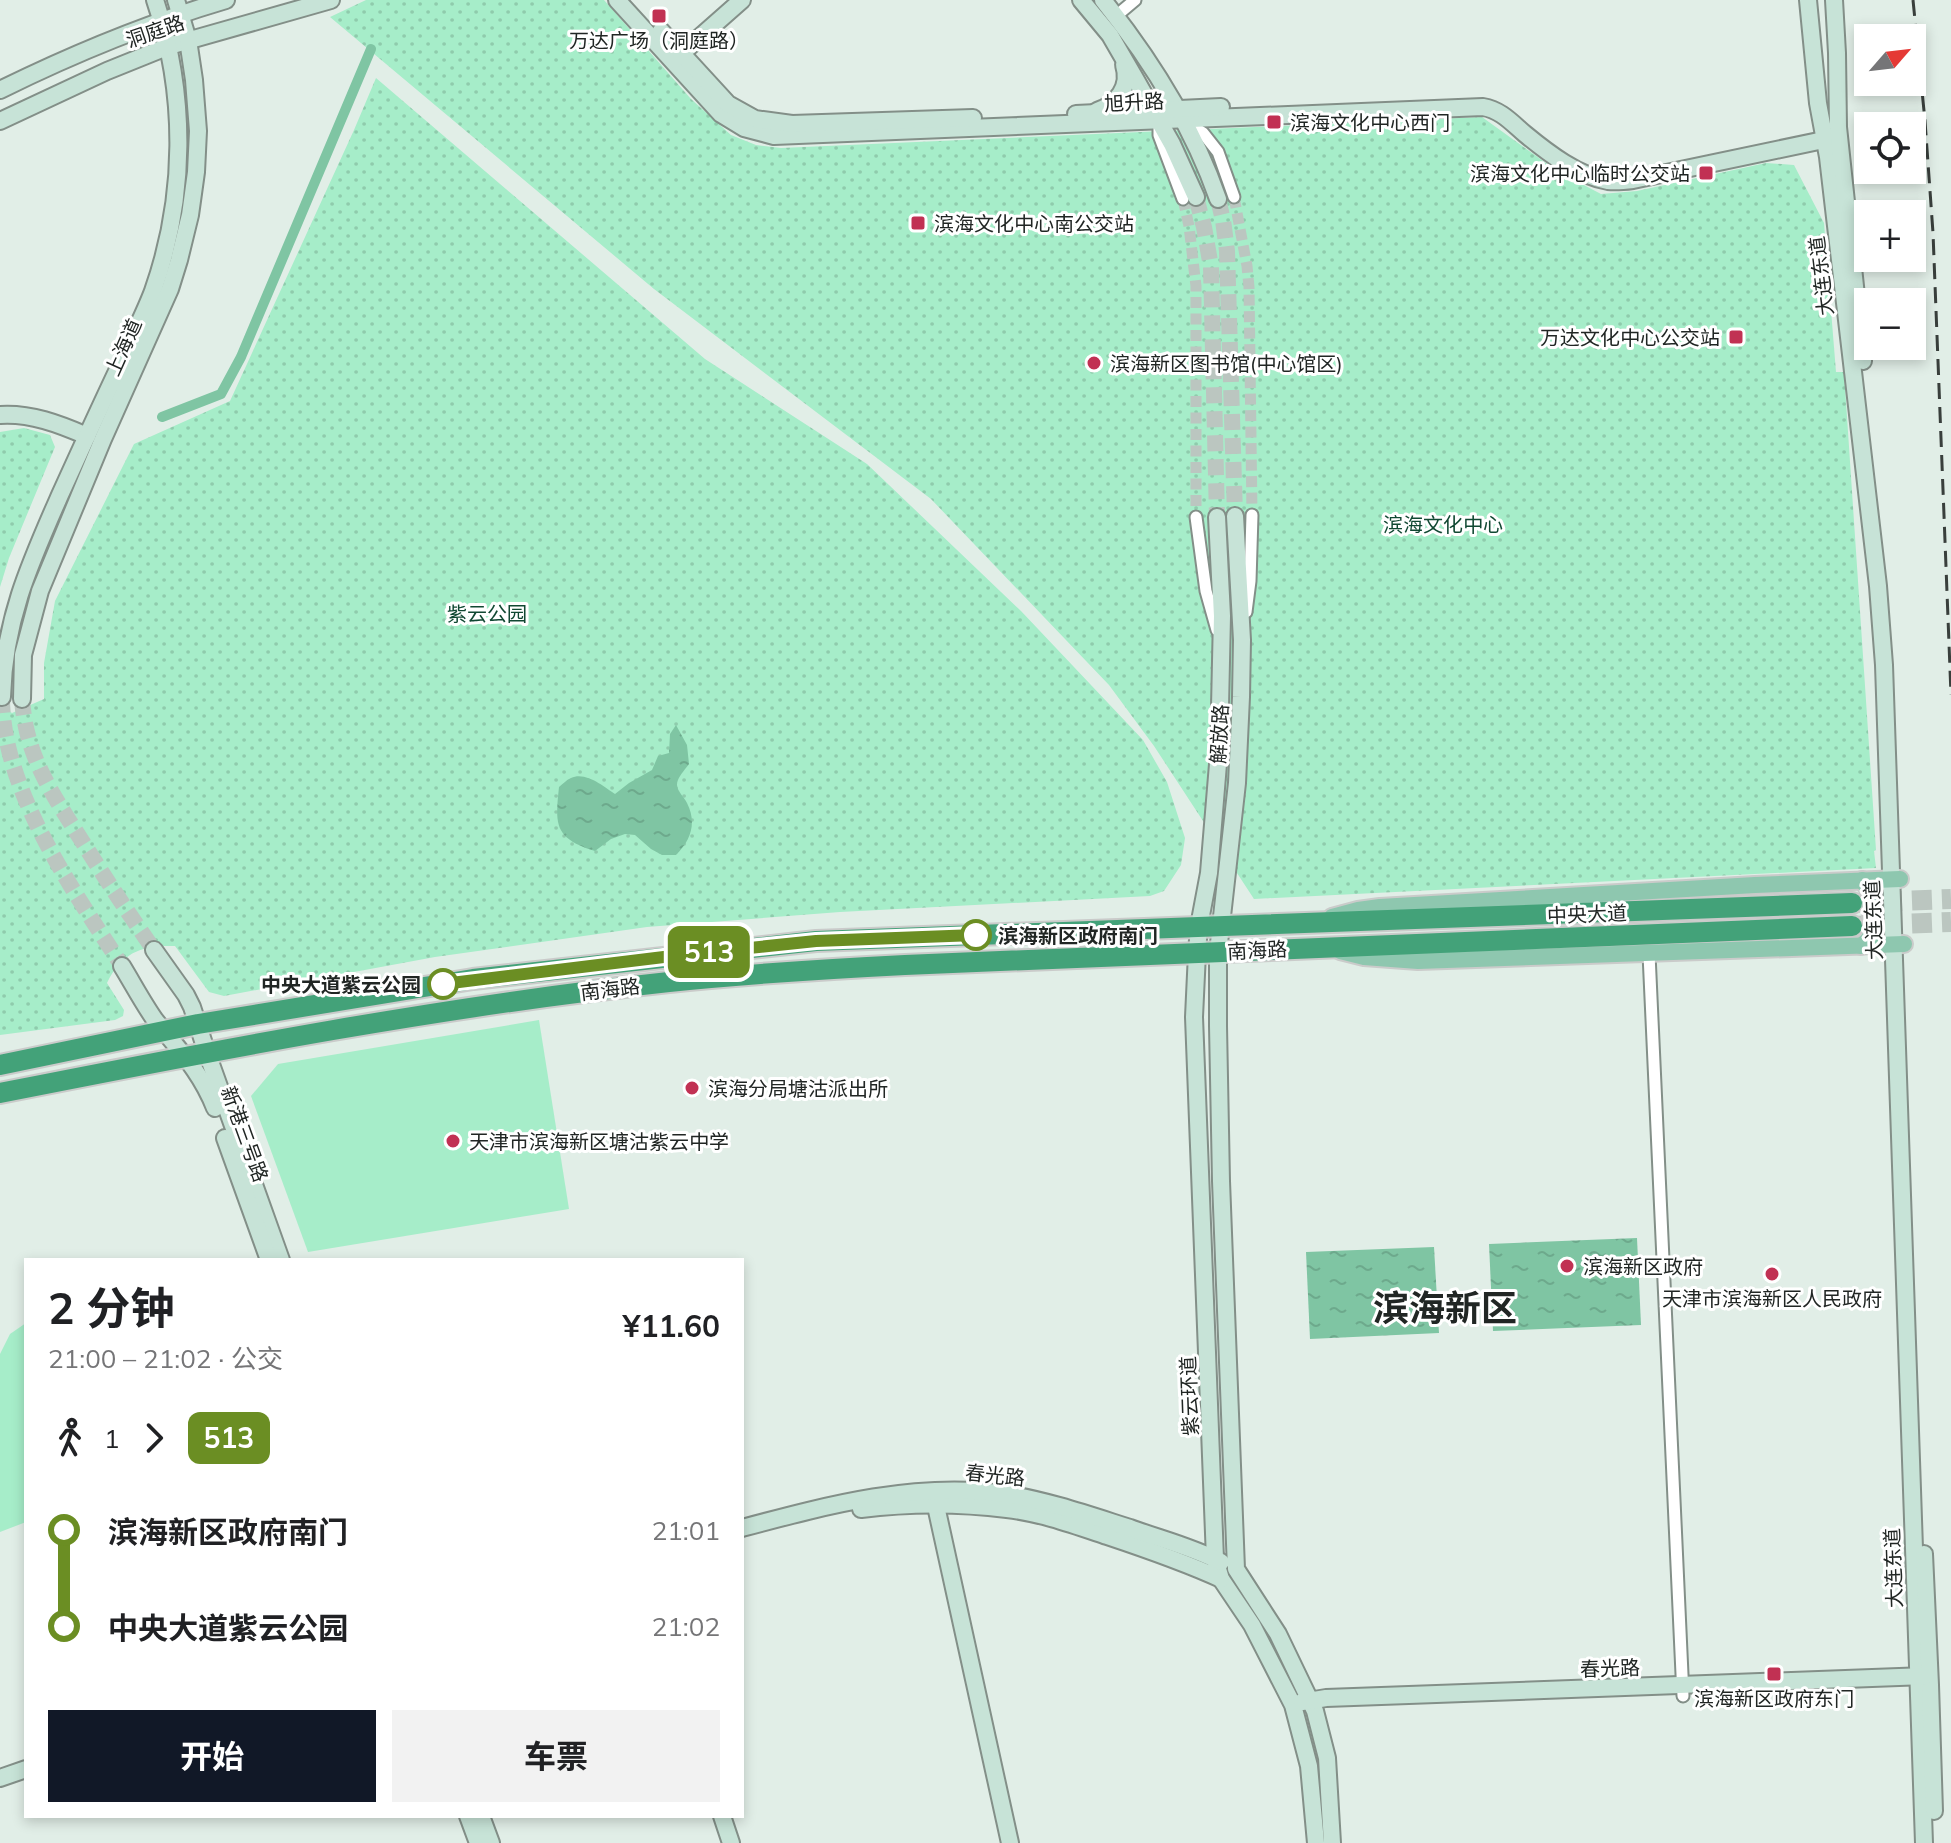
<!DOCTYPE html>
<html lang="zh">
<head>
<meta charset="utf-8">
<style>
	:root { --surface:#fff; --page:#f2f2f2; --text:#202124; --muted:#757577; --accent:#111827 }
	body { margin:0; font-family:Mulish,"Noto Sans SC",sans-serif; background:var(--page); color:var(--text); height:100vh; display:flex; flex-direction:column; font-size:30px; white-space:nowrap }
	* { box-sizing:border-box; margin:0 }
	p { font-size:26px; color:var(--muted) }
	.icon { flex:none; width:44px; height:44px; fill:none; stroke:currentColor; stroke-width:2; stroke-linecap:round; stroke-linejoin:round }
	.map { position:relative; flex:1; overflow:hidden }
	.side { position:absolute; left:24px; top:1258px; width:720px; height:560px; display:flex; flex-direction:column; background:var(--surface); border-radius:0px; box-shadow:0 4px 12px #0003 }
	.side>* { flex:none }
	.badge { padding:0 16px; border-radius:12px; font-size:28px; line-height:52px }
	.needle { width:52px; rotate:62deg }
	.buttons { position:absolute; left:1854px; top:24px; display:grid; gap:16px }
	.buttons a { display:grid; place-items:center; width:72px; height:72px; border-radius:0px; background:var(--surface); box-shadow:0 4px 12px #0003; font-size:40px }
	.map>.badge { position:absolute; translate:-50% -50%; box-shadow:0 0 0 4px #fff }
	.legs { display:flex; align-items:center; gap:12px; height:88px; padding:0 24px; font-size:26px }
	.legs p { margin-inline-start:auto }
	.head { display:flex; align-items:center; justify-content:space-between; height:136px; padding:0 24px }
	h1 { font-size:44px; font-weight:700; line-height:60px }
	.action { display:flex; gap:16px; margin-top:auto; padding:16px 24px }
	.action a { flex:1; height:92px; border-radius:0px; background:var(--accent); color:#fff; font-size:32px; font-weight:700; line-height:92px; text-align:center }
	.action a+a { background:var(--page); color:var(--text) }
	ul { padding:0 24px; list-style:none }
	li { display:flex; align-items:center; gap:28px; height:96px; font-size:30px }
	li i { display:grid; place-items:center; width:12px; height:100%; margin:0 10px; background:currentColor }
	li i::after { content:''; width:20px; height:20px; margin:-10px; border:6px solid; border-radius:50%; background:var(--surface) }
	li p { margin-inline-start:auto }
	li:first-child i { background:linear-gradient(#0000 50%,currentColor 0) }
	li:last-child i { background:linear-gradient(currentColor 50%,#0000 0) }
	.map>svg:first-child { display:block }
</style>
</head>
<body>
<div class="map">
<svg width="1951" height="1843" viewBox="0 0 1951 1843">
	<defs>
		<pattern id="park-dots" width="8" height="8" patternUnits="userSpaceOnUse" patternTransform="scale(2)"><rect width="8" height="8" fill="#a6edc9"/><path d="M2 2h.1M6 6h.1" fill="none" stroke="#8fcbac" stroke-width="1.8" stroke-linecap="round"/></pattern>
		<pattern id="water-ripples" width="26" height="14" patternUnits="userSpaceOnUse" patternTransform="scale(2)"><rect width="26" height="14" fill="#7fc5a3"/><path d="M2 4q2-2 4 0t4 0M15 11q2-2 4 0t4 0" fill="none" stroke="#6da98c"/></pattern>
	</defs>
	<rect width="100%" height="100%" fill="#e1eee7"/>
	<g fill="url(#park-dots)">
		<polygon points="366,0 604,0 691,99 731,135 756,145 781,148 1482,117 1557,171 1601,194 1637,191 1766,163 1794,165 1824,223 1836,372 1844,372 1876,850 1874,851 1876,868 1254,899 1154,746 1109,685 931,499 654,289 330,17"/>
		<path d="M376,78l329,281 162,105 154,147 122,129 24,42 18,56 -4,27 -17,26 -14,5 -310,16 -193,15 -212,30 -211,39 -15,-4 -34,-46c-33,-1 -53,6 -68,37l17,27 -1,6 -8,4 -115,15v-330l12,8 32,-14v-36l11,-62 79,-157 96,-43 124,-271z"/>
		<polygon points="24,428 50,435 55,447 9,558 0,587 0,432"/>
	</g>
	<g fill="#a6edc9">
		<polygon points="539,1020 569,1209 308,1252 251,1096 278,1064"/>
		<polygon points="26,1323 26,1522 0,1532 0,1354 10,1334"/>
	</g>
	<g fill="url(#water-ripples)">
		<path d="M676,725l11,20 2,19c-3,4 -9,11 -11,16 -4,9 5,15 9,23 10,20 4,37 -11,52h-14l-11,-6 -16,-14 -10,-1 -14,5 -16,12c-41,-13 -40,-26 -36,-64 4,-3 7,-7 12,-9 15,-7 33,9 44,16l14,-11 23,-13 6,-14 11,-3 1,-19z"/>
		<polygon points="1637,1238 1641,1325 1493,1331 1489,1244"/>
		<polygon points="1434,1247 1439,1333 1310,1339 1306,1252"/>
	</g>
	<g fill="none" stroke-linecap="round" stroke-linejoin="round">
		<polyline stroke="#7fc5a3" stroke-width="10" points="162,417 221,394 241,357 371,49"/>
		<g stroke="#bbc6c0" stroke-width="11" stroke-dasharray="11 5.5" stroke-linecap="butt">
			<polyline points="1234,197 1247,266 1249,287 1252,515"/>
			<polyline points="1183,199 1189,226 1196,286 1196,517"/>
		</g>
		<g stroke="#bbc6c0" stroke-width="16" stroke-dasharray="16 8" stroke-linecap="butt">
			<polyline points="1196,197 1204,227 1211,267 1217,517"/>
			<polyline points="1218,199 1223,220 1227,251 1235,516"/>
			<path d="M2,697c0,93 71,193 120,269"/>
			<path d="M22,699c4,58 30,94 60,142 23,37 47,73 72,109"/>
		</g>
		<g stroke="#bbc6c0" stroke-width="20" stroke-dasharray="20 10" stroke-linecap="butt">
			<polyline points="1852,903 1951,899"/>
			<polyline points="1852,926 1951,922"/>
		</g>
		<g stroke="#838f88" stroke-width="15">
			<g id="street">
				<polyline points="1116,16 1135,0"/>
				<polyline points="1187,123 1203,133 1218,152 1234,197"/>
				<polyline points="1159,126 1159,135 1183,199"/>
				<polyline points="1196,517 1206,591 1217,630"/>
				<polyline points="1246,612 1250,581 1252,515"/>
				<polyline points="1649,954 1683,1696"/>
			</g>
		</g>
		<g stroke="#838f88" stroke-width="20">
			<g id="secondary">
				<path d="M617,0l104,114 23,14 30,8 709,-29c18,3 29,16 42,27 23,19 53,42 83,47 8,1 17,0 25,-1l200,-42"/>
				<polyline points="1081,0 1110,35 1136,80 1172,144 1196,197"/>
				<path d="M1103,0c48,60 90,127 115,199"/>
				<polyline points="1808,0 1818,103 1828,157 1878,586 1884,665 1924,1843"/>
				<polyline points="1834,0 1837,53 1838,127 1863,361"/>
				<polyline points="661,31 728,104 755,119 792,124 973,118"/>
				<polyline points="674,60 742,0"/>
				<path d="M0,90c73,-36 148,-67 226,-90"/>
				<path d="M1097,111c20,-7 34,-24 27,-46"/>
				<polyline points="1076,114 1221,107"/>
				<polyline points="0,121 107,71 169,46 331,0"/>
				<path d="M0,415c31,-2 59,9 87,21"/>
				<polyline points="1235,516 1242,640 1241,697 1237,783 1218,952 1218,1026 1221,1181 1236,1569 1278,1634 1315,1711 1327,1758 1332,1843"/>
				<polyline points="1217,517 1222,616 1219,752 1209,873 1199,926 1197,953 1194,1017 1215,1559 1221,1579 1252,1625 1293,1705 1309,1766 1316,1843"/>
				<path d="M2,697c2,-77 28,-134 58,-202 20,-44 40,-88 61,-132 10,-24 23,-48 32,-72 33,-94 34,-196 2,-291"/>
				<polyline points="22,699 23,655 40,591 103,439 170,289 179,260 190,215 196,172 198,131 194,80 188,40 176,0"/>
				<polyline points="154,950 186,995 192,1007 207,1053 281,1260"/>
				<path d="M122,966c11,18 21,37 33,54 24,30 46,52 60,88"/>
				<polyline points="225,1138 269,1260"/>
				<polyline points="934,1497 1010,1843"/>
				<path d="M861,1509c48,-6 98,-6 146,0 34,4 67,16 100,27 39,13 77,26 114,43"/>
				<path d="M742,1528c86,-23 175,-47 264,-34 43,7 83,21 124,34 30,11 63,19 91,34"/>
				<polyline points="1924,1554 1930,1685 1934,1811"/>
				<polyline points="1302,1702 1326,1698 1926,1676"/>
				<polyline points="0,1778 26,1769"/>
				<polyline points="468,1816 478,1843"/>
				<polyline points="481,1816 491,1843"/>
				<polyline points="722,1816 731,1843"/>
			</g>
		</g>
		<g stroke="#cacbca" stroke-width="20">
			<g id="primary">
				<polyline points="1332,917 1358,910 1380,907 1755,885 1900,879"/>
				<polyline points="1861,946 1868,940 1872,934 1870,891 1862,880"/>
				<polyline points="1340,951 1364,957 1418,961 1904,944"/>
			</g>
		</g>
		<g stroke="#cacbca" stroke-width="24">
			<g id="highway">
				<polyline points="0,1065 198,1024 473,979 816,941 1852,903"/>
				<path d="M0,1093c222,-44 444,-87 669,-111 78,-8 157,-13 236,-17l947,-39"/>
			</g>
		</g>
		<use href="#street" stroke="#fff" stroke-width="11"/>
		<use href="#secondary" stroke="#c7e3d7" stroke-width="16"/>
		<use href="#primary" stroke="#8ec7af" stroke-width="16"/>
		<use href="#highway" stroke="#43a279" stroke-width="20"/>
		<polyline stroke="#393f3c" stroke-width="3" stroke-dasharray="16 8" stroke-linecap="butt" points="1913,0 1925,121 1933,233 1951,695"/>
	</g>
	<g fill="none" stroke-linecap="round" stroke-linejoin="round">
		<g stroke="#fff" stroke-width="18">
			<polyline id="line-1" points="443,984 672,956 816,941 976,935"/>
		</g>
		<use href="#line-1" stroke="#6b8e23" stroke-width="12"/>
	</g>
	<g fill="#c13153" stroke="#fff" stroke-width="3">
		<rect x="651" y="8" width="16" height="16" rx="4"/>
		<rect x="1266" y="114" width="16" height="16" rx="4"/>
		<rect x="1698" y="165" width="16" height="16" rx="4"/>
		<rect x="910" y="215" width="16" height="16" rx="4"/>
		<rect x="1728" y="329" width="16" height="16" rx="4"/>
		<circle cx="1094" cy="363" r="8"/>
		<circle cx="692" cy="1088" r="8"/>
		<circle cx="453" cy="1141" r="8"/>
		<circle cx="1567" cy="1266" r="8"/>
		<circle cx="1772" cy="1274" r="8"/>
		<rect x="1766" y="1666" width="16" height="16" rx="4"/>
	</g>
	<g fill="#fff" stroke="#6b8e23" stroke-width="4">
		<circle cx="976" cy="935" r="14"/>
		<circle cx="443" cy="984" r="14"/>
	</g>
	<g text-anchor="middle" dominant-baseline="central" stroke-width="6" stroke-linejoin="round" paint-order="stroke">
		<g font-size="20" fill="#212624" stroke="#fff">
			<text transform="translate(155 31) rotate(-19)">洞庭路</text>
			<text transform="translate(1134 102) rotate(-3)">旭升路</text>
			<text transform="translate(1821 276) rotate(-97)">大连东道</text>
			<text transform="translate(123 347) rotate(-66)">上海道</text>
			<text transform="translate(1219 734) rotate(-87)">解放路</text>
			<text transform="translate(1587 914) rotate(-2)">中央大道</text>
			<text transform="translate(1873 920) rotate(-92)">大连东道</text>
			<text transform="translate(1257 950) rotate(-3)">南海路</text>
			<text transform="translate(610 989) rotate(-7)">南海路</text>
			<text transform="translate(245 1134) rotate(70)">新港三号路</text>
			<text transform="translate(1189 1396) rotate(-92)">紫云环道</text>
			<text transform="translate(995 1475) rotate(6)">春光路</text>
			<text transform="translate(1893 1568) rotate(-92)">大连东道</text>
			<text transform="translate(1610 1668) rotate(-2)">春光路</text>
		</g>
		<g font-size="20" fill="#212624" stroke="#fff" text-anchor="start">
			<text x="659" y="40" text-anchor="middle">万达广场（洞庭路）</text>
			<text x="1290" y="122">滨海文化中心西门</text>
			<text x="1690" y="173" text-anchor="end">滨海文化中心临时公交站</text>
			<text x="934" y="223">滨海文化中心南公交站</text>
			<text x="1720" y="337" text-anchor="end">万达文化中心公交站</text>
			<text x="1110" y="363">滨海新区图书馆(中心馆区)</text>
			<text x="708" y="1088">滨海分局塘沽派出所</text>
			<text x="469" y="1141">天津市滨海新区塘沽紫云中学</text>
			<text x="1583" y="1266">滨海新区政府</text>
			<text x="1772" y="1298" text-anchor="middle">天津市滨海新区人民政府</text>
			<text x="1774" y="1698" text-anchor="middle">滨海新区政府东门</text>
		</g>
		<g font-size="20" fill="#104832" stroke="#fff">
			<text x="1443" y="524">滨海文化中心</text>
			<text x="487" y="613">紫云公园</text>
		</g>
		<g font-size="20" font-weight="bold" fill="#212624" stroke="#fff" text-anchor="start">
			<text x="998" y="935">滨海新区政府南门</text>
			<text x="421" y="984" text-anchor="end">中央大道紫云公园</text>
		</g>
		<g font-size="36" font-weight="bold" fill="#212624" stroke="#fff">
			<text x="1445" y="1307">滨海新区</text>
		</g>
	</g>
</svg>
<div class="buttons">
<a><svg class="needle" viewBox="-14 -14 28 28"><path d="M0-13l5 13h-10z" fill="#e53935"/><path d="M0 13l5-13h-10z" fill="#757577"/></svg></a>
<a><svg class="icon" aria-label="locate" viewBox="0 0 24 24"><circle cx="12" cy="12" r="6"/><path d="M12 2v4M12 18v4M2 12h4M18 12h4"/></svg></a>
<a>+</a>
<a>−</a>
</div>
<b class="badge" style="left:709px;top:952px;background:#6b8e23;color:#fff">513</b>
<section class="side">
<div class="head"><div><h1>2 分钟</h1><p>21:00 – 21:02 · 公交</p></div><b>¥11.60</b></div>
<div class="legs"><svg class="icon" aria-label="walk" viewBox="0 0 24 24"><circle cx="13" cy="4" r="2"/><path d="M13 8l-2 6 4 7M11 14l-3 7M7 12l3-4h3l4 4"/></svg>1<svg class="icon" aria-label="forward" viewBox="0 0 24 24"><path d="M9 5l7 7-7 7"/></svg><b class="badge" style="background:#6b8e23;color:#fff">513</b></div>
<ul>
<li><i style="color:#6b8e23"></i><b>滨海新区政府南门</b><p>21:01</p></li>
<li><i style="color:#6b8e23"></i><b>中央大道紫云公园</b><p>21:02</p></li>
</ul>
<div class="action"><a>开始</a><a>车票</a></div>
</section>
</div>
</body>
</html>
